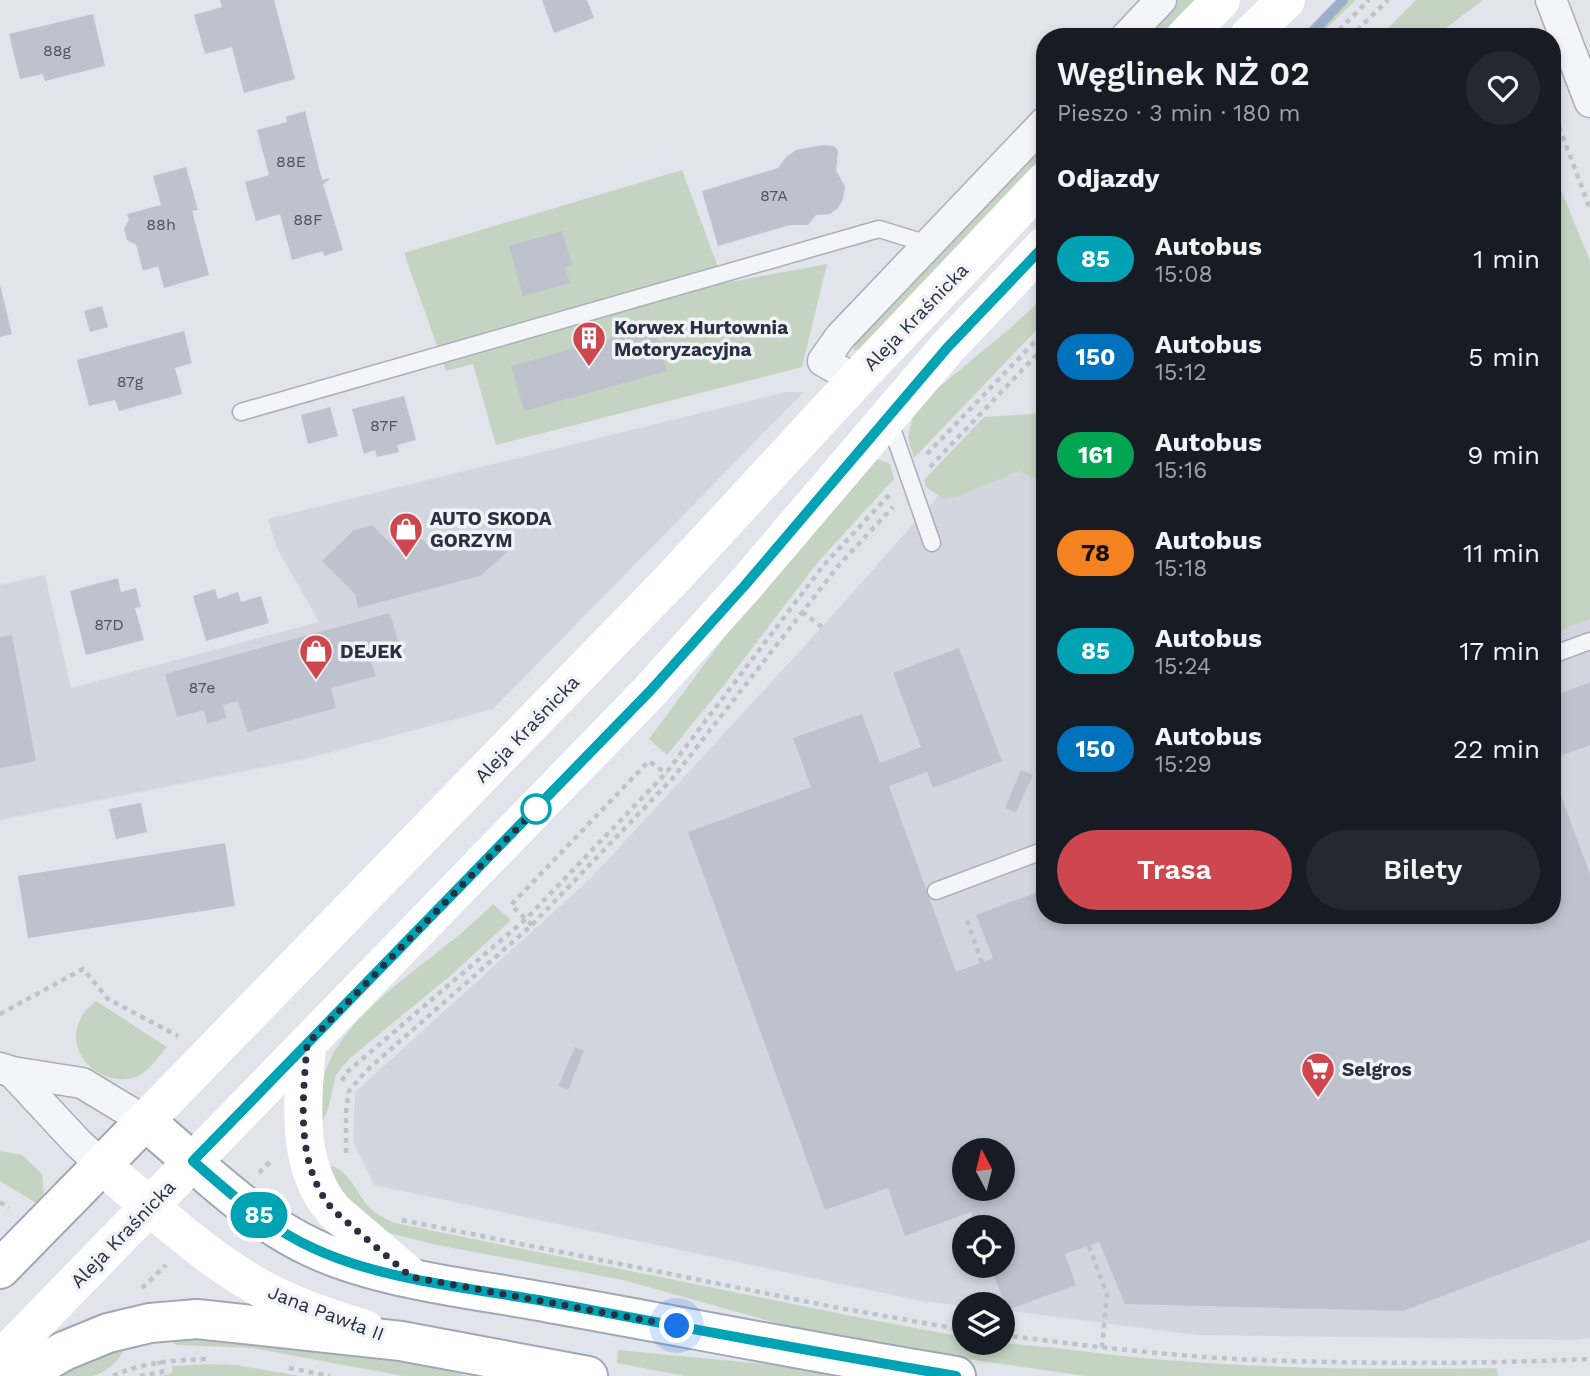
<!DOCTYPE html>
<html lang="pl">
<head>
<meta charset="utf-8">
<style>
	:root { --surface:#171b24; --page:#242831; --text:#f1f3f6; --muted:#9ea1a6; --accent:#ce464e }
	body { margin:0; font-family:"Work Sans",sans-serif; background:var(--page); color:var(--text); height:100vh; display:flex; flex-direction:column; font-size:26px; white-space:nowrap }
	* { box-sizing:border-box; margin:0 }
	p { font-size:23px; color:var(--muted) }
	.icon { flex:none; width:38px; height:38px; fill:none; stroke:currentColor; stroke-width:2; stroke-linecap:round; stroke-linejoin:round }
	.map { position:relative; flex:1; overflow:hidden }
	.drawer { position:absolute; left:1036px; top:28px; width:525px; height:896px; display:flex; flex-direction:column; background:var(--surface); border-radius:28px; box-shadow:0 4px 10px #0003 }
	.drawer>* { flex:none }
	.badge { padding:0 14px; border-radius:23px; font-size:24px; line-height:46px }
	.needle { width:46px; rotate:353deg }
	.fabs { position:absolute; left:952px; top:1138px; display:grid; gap:14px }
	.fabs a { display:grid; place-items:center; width:63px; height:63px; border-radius:50%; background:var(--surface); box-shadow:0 4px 10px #0003; font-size:35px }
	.you { position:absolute; width:35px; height:35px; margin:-18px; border:5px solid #fff; border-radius:50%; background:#1a73e8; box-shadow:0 0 0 10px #1a73e833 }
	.map>.badge { position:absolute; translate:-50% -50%; box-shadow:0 0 0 4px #fff }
	h2 { padding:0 21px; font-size:26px; line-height:63px }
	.round { display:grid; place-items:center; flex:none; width:74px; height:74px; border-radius:37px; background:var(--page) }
	.summary { display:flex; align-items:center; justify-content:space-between; height:119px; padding:0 21px }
	h1 { font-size:33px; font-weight:600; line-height:52px }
	.button { display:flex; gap:14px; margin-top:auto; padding:14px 21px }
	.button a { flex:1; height:80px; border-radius:42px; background:var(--accent); color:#fff; font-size:28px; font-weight:600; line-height:80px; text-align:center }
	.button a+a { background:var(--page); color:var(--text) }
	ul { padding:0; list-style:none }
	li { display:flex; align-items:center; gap:21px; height:98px; padding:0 21px }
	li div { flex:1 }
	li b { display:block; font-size:26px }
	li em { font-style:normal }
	li .badge { min-width:77px; font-weight:700; text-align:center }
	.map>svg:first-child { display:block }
</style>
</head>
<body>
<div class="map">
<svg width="1590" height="1376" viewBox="0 0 1590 1376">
	<rect width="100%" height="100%" fill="#e1e4ea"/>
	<g fill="#d3d6df" fill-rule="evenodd">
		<polygon points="786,392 804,392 493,709 305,759 0,820 0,585 45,575 71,688 319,622 277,548 268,519"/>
		<path d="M1045,422v493h507v-281l38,-15v719l-17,2 -375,-5 -195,-25v-6h-39v2l-43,-5 -547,-116 -21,-43 2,-50 235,-213 232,-252 180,-203zM964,1150h39v38h-39zM964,1227h39v38h-39z"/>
	</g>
	<g fill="#c5d4c2">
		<polygon points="1177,0 1195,0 1159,37 1141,37"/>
		<polygon points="1336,0 1356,0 1317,37 1299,37"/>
		<polygon points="1416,0 1483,0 1434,37 1379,37"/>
		<polygon points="1045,138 1045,154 860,350 854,350 852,345"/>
		<polygon points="1552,168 1590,261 1590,619 1552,634"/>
		<polygon points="682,170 724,283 827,264 802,367 496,445 473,364 446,371 404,253"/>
		<polygon points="1045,296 1045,321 914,458 908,438 913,415 938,388 1015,324"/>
		<polygon points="1045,413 1045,483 1019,471 958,496 943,499 926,487 924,480 984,417"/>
		<polygon points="878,459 890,464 894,479 818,562 724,685 667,755 649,739 726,635 874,461"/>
		<path d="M493,904l18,16 -61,56 -101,83 -13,16 -8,35 -7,13c0,-14 -1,-30 2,-43 12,-56 85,-103 126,-137 16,-12 30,-26 44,-39z"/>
		<path d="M96,1001l71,46c-8,9 -19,25 -31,30 -33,11 -71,-21 -57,-55 3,-9 10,-15 17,-21z"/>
		<polygon points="0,1151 22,1155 42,1174 44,1195 38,1204 0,1181"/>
		<path d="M332,1166c20,7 24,28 38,42 7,7 16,11 25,15l461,94 108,20v5c68,0 135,13 202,18 110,9 220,10 331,8l1,8h-413l-166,-24 -118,-22 -178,-50 -186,-35 -56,-14 -15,-9 -44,-54z"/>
		<path d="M190,1330c93,11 189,19 278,46h-65l-151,-28 -75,-3 -11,-7z"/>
		<path d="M125,1345c-2,13 -19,28 -32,31 -14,0 -32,0 -47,0z"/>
		<polygon points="618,1350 795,1367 843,1376 685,1376 617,1363"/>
		<polygon points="209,1364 236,1365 300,1376 160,1376 172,1373 172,1366"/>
	</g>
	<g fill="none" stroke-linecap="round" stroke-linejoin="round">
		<polyline stroke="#9caeca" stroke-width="10" points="1308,37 1343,0"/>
	</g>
	<g fill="#bec2cd" fill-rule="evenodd">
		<polygon points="220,0 274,0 295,79 244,93 232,47 205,54 194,15 222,7"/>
		<polygon points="542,0 587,0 594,18 554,33"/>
		<polygon points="93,14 105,66 45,81 43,74 20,79 9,34"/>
		<polygon points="305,111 322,180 329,178 329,180 323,184 343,250 324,256 323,251 292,260 280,214 256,221 245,182 269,175 257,130 287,122 286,117"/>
		<polygon points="823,145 834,146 838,151 836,170 845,187 843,199 838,208 830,214 816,215 808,225 790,225 718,246 702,191 778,168 786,157 796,150"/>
		<polygon points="186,167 198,210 192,211 209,275 164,288 158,266 143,271 136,245 127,240 124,229 129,220 127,214 161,205 153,176"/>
		<polygon points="562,231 572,265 565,267 570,283 523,296 509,246"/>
		<polygon points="0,285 12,334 0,337"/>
		<polygon points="102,306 108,327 90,332 84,311"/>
		<polygon points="654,326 667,371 524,411 511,366"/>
		<polygon points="184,331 192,363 175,368 182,394 119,411 115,400 89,406 77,360"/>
		<polygon points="404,396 416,440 397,445 399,452 377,457 375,450 364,454 352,409"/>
		<polygon points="330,407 338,436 308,444 301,415"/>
		<polygon points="372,525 397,550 415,532 432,549 450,531 468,548 486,530 507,552 480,576 358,608 355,594 322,561 354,530"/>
		<polygon points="118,578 121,592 136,588 141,607 135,608 144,640 86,655 70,591"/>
		<polygon points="215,589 218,599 238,592 241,602 261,596 269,623 206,641 193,596"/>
		<polygon points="390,613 401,652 371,661 376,676 331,688 336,708 247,732 238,701 223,705 226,718 207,724 204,710 177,717 165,674"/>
		<polygon points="12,635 36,761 0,768 0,637"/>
		<path d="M959,648l43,113 -69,27 -6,-16 -38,14 67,186 37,-14 -17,-43 69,-26v26h507l1,-141 37,100v366l-187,71 -278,-7 -26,-62 -34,12 11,31 -69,25 -17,-45h13v-38h-27l-5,-15 -66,24 -17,-48 -63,22 -137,-378 123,-45 -18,-49 69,-24 18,49 41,-16 -28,-74zM964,1150h39v38h-39z"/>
		<polygon points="1590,682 1590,745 1552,759 1552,697"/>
		<polygon points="1021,770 1033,775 1016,812 1005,808"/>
		<polygon points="141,803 147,832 116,839 109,809"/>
		<polygon points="225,843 235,906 28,938 18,876"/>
		<polygon points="575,1047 584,1051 568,1090 558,1086"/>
	</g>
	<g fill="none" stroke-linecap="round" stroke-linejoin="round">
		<g stroke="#aaaeb8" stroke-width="19">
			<g id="lane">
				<polyline points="241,412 879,229 928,244"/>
				<polyline points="889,420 932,543"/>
				<polyline points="1552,655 1590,641"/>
				<polyline points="936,891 1045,850"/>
			</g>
		</g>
		<g stroke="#aaaeb8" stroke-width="33">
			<g id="street">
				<polyline points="1551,0 1590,102"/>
				<polyline points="1126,37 1161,0"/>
				<polyline points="856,380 823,361 840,337 1045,122"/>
				<polyline points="0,1068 12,1072 82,1083 145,1121"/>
				<polyline points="12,1072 78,1143 102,1165"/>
			</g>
		</g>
		<g stroke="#a0a7b6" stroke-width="42">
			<g id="primary">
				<path d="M0,1269l145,-148c53,44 105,98 168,127 68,32 163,41 237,55 135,24 270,51 406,73"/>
				<polyline points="20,1376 64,1351 108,1333 150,1323 197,1319 401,1341 588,1376"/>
			</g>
		</g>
		<g stroke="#bfc2c9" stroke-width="4.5" stroke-dasharray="5 5" stroke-linecap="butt">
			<polyline points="1332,37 1369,0"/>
			<polyline points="1350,37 1388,0"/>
			<polyline points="1552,108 1590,209"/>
			<polyline points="927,454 1045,331"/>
			<polyline points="930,467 1045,346"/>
			<polyline points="802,612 822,627"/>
			<polyline points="967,920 982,963"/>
			<polyline points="532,925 511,905 649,761 667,774"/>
			<polyline points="0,1014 83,969 108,999 178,1036"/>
			<polyline points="342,1081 346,1073 526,919 666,773 823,566 890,494"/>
			<polyline points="346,1153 346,1112 349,1091 366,1071 532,925 672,779 839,565 893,507"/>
			<polyline points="259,1173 273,1159"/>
			<polyline points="0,1202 9,1208"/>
			<polyline points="402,1220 834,1307 964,1330"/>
			<polyline points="1089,1246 1107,1295 1102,1347"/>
			<polyline points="142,1288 166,1265"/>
			<path d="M1003,1335c85,11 173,22 258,25 110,4 220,4 329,-1"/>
			<polyline points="289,1368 330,1376"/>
			<path d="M113,1376c30,-14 62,-16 95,-17"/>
			<polyline points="140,1376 162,1372 159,1361"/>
		</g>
		<use href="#lane" stroke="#f4f5f8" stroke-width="16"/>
		<use href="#street" stroke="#f4f5f8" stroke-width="30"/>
		<g stroke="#fff" stroke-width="38">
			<polyline points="1185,37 1221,0"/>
			<polyline points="1248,37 1286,0"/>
			<path d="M307,1044c-4,56 -13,121 27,167l77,66"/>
			<polyline points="145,1121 674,577 856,380 1045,181"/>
			<path d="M102,1165c46,40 96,86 148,117 36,22 76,35 115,47"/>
			<polyline points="0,1360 650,691 746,584 947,348 1045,245"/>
		</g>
		<use href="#primary" stroke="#fff" stroke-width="38"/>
	</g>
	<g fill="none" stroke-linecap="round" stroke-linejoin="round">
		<g stroke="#fff" stroke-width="16">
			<path id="line" d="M956,1376c-138,-23 -274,-49 -412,-75 -74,-13 -163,-21 -231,-53 -45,-20 -83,-55 -120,-87l457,-470 96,-107 201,-236 98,-103"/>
		</g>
		<use href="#line" stroke="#00a3b4" stroke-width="10"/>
		<path stroke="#293042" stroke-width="7" stroke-dasharray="0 12.6" d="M536,809l3,-3 -232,238c-4,56 -13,121 27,167l77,66 266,49"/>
	</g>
	<defs>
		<g id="building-pin" transform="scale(1.75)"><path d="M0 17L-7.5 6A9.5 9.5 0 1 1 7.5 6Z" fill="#ce464e" stroke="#f1f3f7"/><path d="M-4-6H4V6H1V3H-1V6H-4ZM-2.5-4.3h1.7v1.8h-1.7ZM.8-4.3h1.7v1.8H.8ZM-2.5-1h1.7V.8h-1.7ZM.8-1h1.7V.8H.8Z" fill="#fff"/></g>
		<g id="shop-pin" transform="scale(1.75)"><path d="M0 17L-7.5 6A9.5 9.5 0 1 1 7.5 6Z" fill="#ce464e" stroke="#f1f3f7"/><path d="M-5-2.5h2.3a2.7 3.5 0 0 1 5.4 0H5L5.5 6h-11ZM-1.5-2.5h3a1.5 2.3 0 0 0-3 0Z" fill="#fff"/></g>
		<g id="supermarket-pin" transform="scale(1.75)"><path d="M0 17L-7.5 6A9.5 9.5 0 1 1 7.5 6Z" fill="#ce464e" stroke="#f1f3f7"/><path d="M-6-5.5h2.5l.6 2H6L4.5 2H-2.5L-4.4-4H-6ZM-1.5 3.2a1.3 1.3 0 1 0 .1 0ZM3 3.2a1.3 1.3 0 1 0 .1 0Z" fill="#fff"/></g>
	</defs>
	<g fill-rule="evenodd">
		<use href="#building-pin" x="589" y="338"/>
		<use href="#shop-pin" x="406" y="529"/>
		<use href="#shop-pin" x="316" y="651"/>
		<use href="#supermarket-pin" x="1318" y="1069"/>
	</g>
	<circle fill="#fff" stroke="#00a3b4" stroke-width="3.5" cx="536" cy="809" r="14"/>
	<g text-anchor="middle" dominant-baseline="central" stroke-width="7" stroke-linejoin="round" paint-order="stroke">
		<g font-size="16" fill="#4e5465">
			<text x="57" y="50">88g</text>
			<text x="291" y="161">88E</text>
			<text x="774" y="195">87A</text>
			<text x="308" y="219">88F</text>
			<text x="161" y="224">88h</text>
			<text x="130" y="381">87g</text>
			<text x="384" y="425">87F</text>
			<text x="109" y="624">87D</text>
			<text x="202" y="687">87e</text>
		</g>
		<g font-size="19" fill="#293042" stroke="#f1f3f7">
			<text transform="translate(916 317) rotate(-46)">Aleja Kraśnicka</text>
			<text transform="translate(527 729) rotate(-46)">Aleja Kraśnicka</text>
			<text transform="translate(123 1234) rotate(-46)">Aleja Kraśnicka</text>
			<text transform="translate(326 1313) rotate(21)">Jana Pawła II</text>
		</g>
		<g font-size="19" font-weight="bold" fill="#293042" stroke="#f1f3f7" text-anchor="start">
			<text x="614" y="327">Korwex Hurtownia<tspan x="614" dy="22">Motoryzacyjna</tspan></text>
			<text x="430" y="518">AUTO SKODA<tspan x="430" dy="22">GORZYM</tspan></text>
			<text x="340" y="651">DEJEK</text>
			<text x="1342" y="1069">Selgros</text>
		</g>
	</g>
</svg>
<div class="fabs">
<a><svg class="needle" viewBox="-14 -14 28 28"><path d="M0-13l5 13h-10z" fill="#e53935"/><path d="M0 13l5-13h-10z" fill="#9ea1a6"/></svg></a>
<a><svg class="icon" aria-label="locate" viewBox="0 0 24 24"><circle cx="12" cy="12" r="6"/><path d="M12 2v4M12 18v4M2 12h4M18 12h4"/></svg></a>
<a><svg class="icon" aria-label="layers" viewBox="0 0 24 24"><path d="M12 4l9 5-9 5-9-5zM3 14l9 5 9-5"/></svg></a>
</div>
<div class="you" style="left:677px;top:1326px"></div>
<b class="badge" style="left:259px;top:1215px;background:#00a3b4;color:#fff">85</b>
<section class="drawer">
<div class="summary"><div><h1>Węglinek NŻ 02</h1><p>Pieszo · 3 min · 180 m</p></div><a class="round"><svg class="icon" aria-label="heart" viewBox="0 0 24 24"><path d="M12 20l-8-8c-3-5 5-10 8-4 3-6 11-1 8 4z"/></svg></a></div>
<h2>Odjazdy</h2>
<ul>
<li><span class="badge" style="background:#00a3b4;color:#fff">85</span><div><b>Autobus</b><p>15:08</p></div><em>1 min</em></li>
<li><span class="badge" style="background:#0072bc;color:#fff">150</span><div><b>Autobus</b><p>15:12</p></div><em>5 min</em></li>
<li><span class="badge" style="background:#00a651;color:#fff">161</span><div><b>Autobus</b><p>15:16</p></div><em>9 min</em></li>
<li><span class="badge" style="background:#f58220;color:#111">78</span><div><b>Autobus</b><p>15:18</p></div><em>11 min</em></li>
<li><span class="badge" style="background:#00a3b4;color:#fff">85</span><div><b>Autobus</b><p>15:24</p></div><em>17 min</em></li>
<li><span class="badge" style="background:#0072bc;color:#fff">150</span><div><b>Autobus</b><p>15:29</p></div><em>22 min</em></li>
</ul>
<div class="button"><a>Trasa</a><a>Bilety</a></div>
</section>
</div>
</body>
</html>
